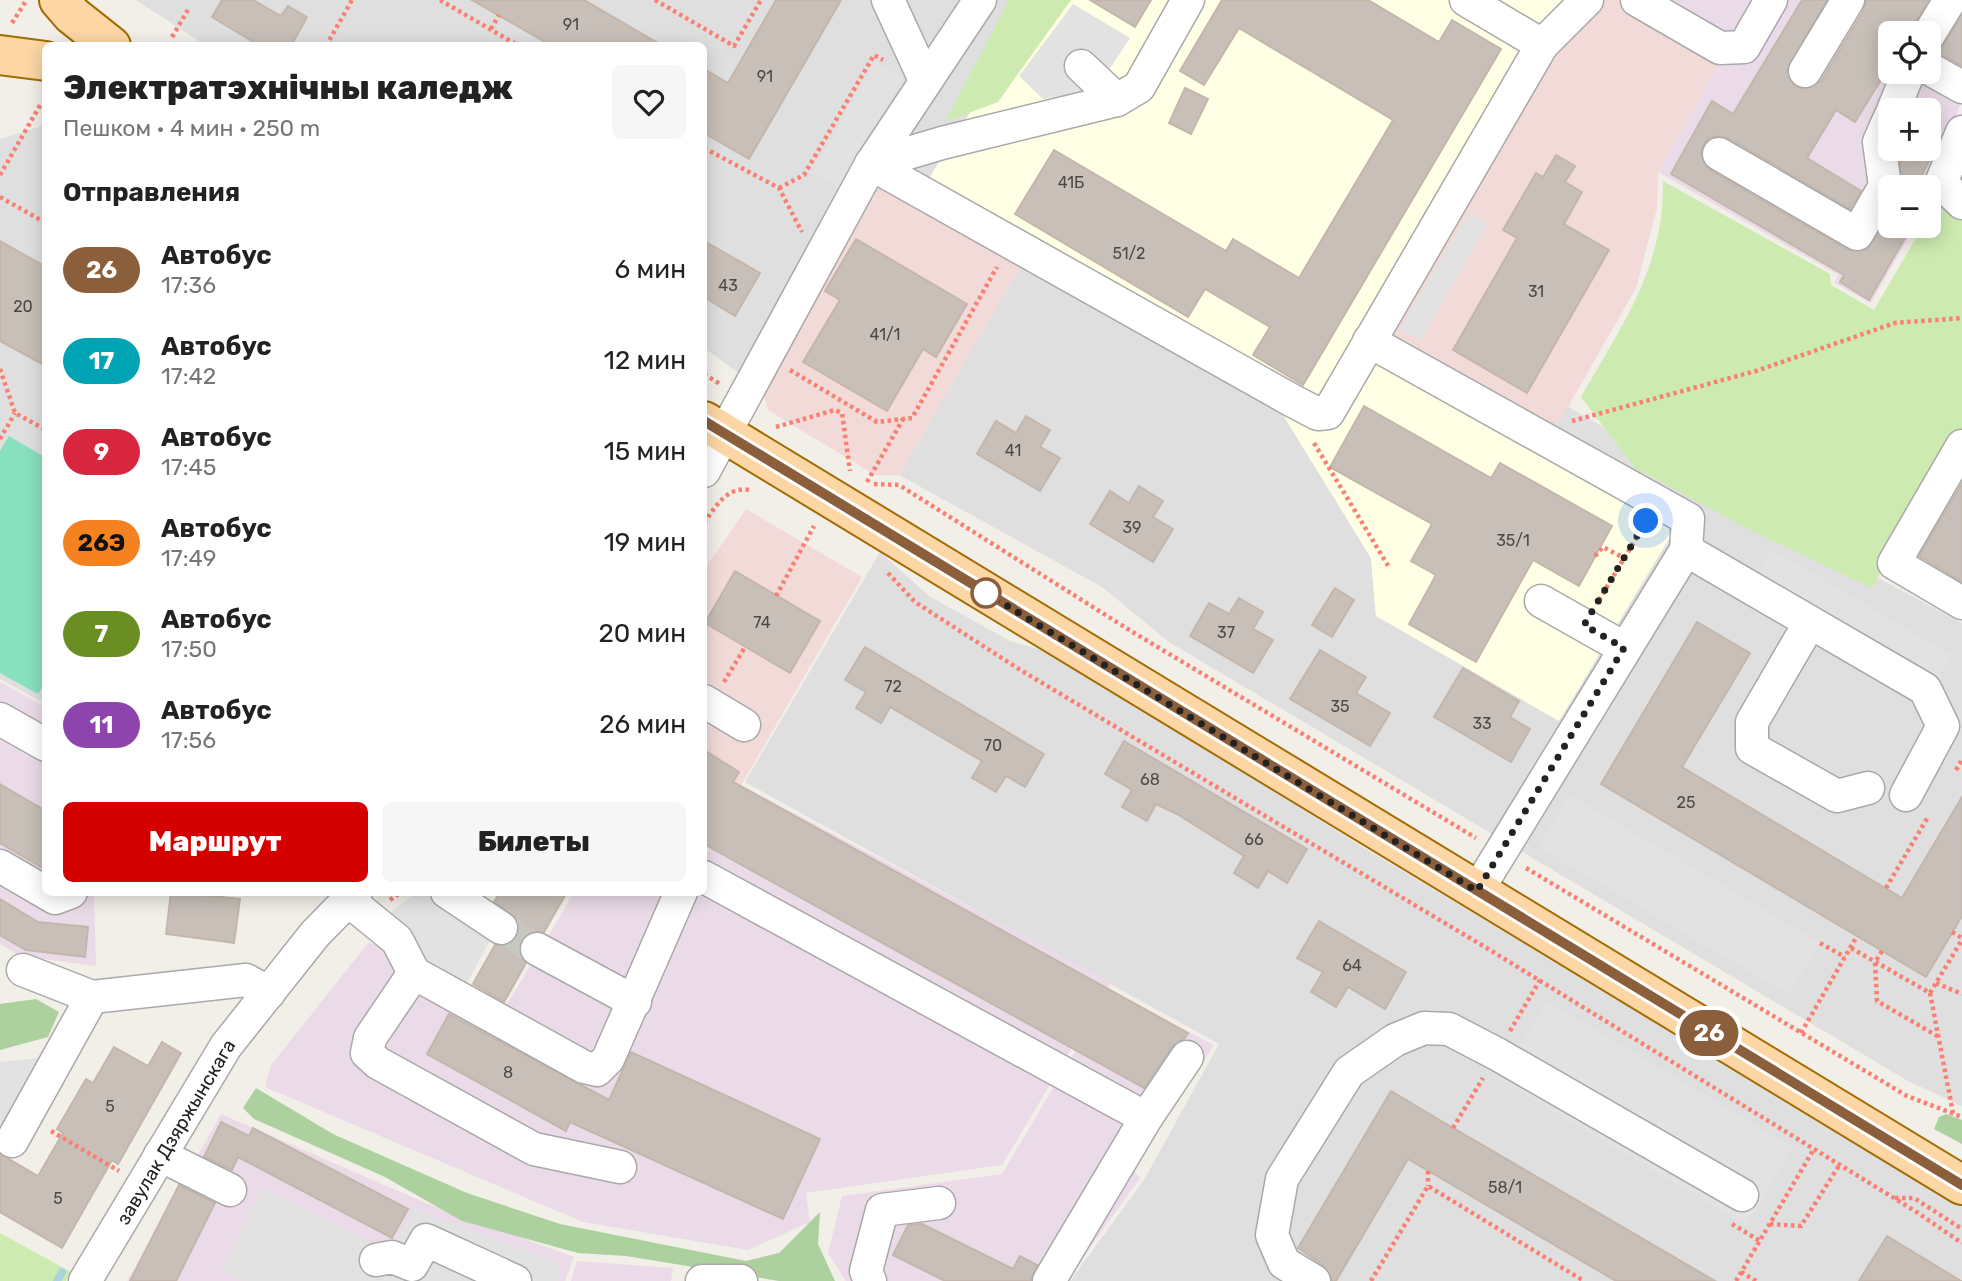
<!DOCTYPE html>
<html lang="ru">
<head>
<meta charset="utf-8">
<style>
	:root { --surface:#fff; --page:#f6f6f6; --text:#222; --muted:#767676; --accent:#d40000 }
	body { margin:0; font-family:Rubik,sans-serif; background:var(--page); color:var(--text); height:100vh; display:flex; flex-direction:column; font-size:26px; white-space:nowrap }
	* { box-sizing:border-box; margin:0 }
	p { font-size:23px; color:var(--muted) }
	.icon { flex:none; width:38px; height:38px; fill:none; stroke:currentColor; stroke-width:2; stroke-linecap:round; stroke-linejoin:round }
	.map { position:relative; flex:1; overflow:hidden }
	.sheet { position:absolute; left:42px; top:42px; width:665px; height:854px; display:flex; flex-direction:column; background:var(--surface); border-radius:10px; box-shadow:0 4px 18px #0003 }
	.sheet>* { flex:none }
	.badge { padding:0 14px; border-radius:23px; font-size:24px; line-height:46px }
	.fabs { position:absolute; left:1878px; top:21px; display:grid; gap:14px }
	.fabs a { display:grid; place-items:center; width:63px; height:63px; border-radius:10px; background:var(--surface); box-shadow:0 4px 18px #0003; font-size:35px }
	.you { position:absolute; width:35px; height:35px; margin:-18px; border:5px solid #fff; border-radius:50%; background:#1a73e8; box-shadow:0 0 0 10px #1a73e833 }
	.map>.badge { position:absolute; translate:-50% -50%; box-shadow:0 0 0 4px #fff }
	h2 { padding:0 21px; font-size:26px; line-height:63px }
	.round { display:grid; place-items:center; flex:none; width:74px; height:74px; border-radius:10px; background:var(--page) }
	.overview { display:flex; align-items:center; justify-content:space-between; height:119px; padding:0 21px }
	h1 { font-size:33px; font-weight:800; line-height:52px }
	.button { display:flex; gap:14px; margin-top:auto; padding:14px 21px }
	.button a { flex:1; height:80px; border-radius:10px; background:var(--accent); color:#fff; font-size:28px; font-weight:800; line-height:80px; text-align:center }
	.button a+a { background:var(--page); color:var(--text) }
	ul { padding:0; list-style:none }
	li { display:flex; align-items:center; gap:21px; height:91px; padding:0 21px }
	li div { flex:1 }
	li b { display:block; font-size:26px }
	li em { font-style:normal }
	li .badge { min-width:77px; font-weight:700; text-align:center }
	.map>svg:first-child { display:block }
</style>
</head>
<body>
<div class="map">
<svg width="1962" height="1281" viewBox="0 0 1962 1281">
	<rect width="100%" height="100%" fill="#f2efe9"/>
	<g fill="#e0dfdf">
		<polygon points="136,0 1030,0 1038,4 913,204 762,390 704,348 704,46 205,45"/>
		<polygon points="45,125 46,692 40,701 0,679 0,139"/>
		<polygon points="1020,266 1280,410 1371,558 1376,617 1544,449 1567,406 1698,482 1962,623 1962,1106 1908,1081 1169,642 1102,587 899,475"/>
		<polygon points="880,552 929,596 1012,642 1050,652 1356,843 1962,1206 1962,1281 1070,1281 1144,1180 1219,1044 745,782"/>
	</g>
	<g fill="#f2dad9">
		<polygon points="1582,0 1654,0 1730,45 1658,172 1657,208 1636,288 1544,449 1377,349"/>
		<polygon points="881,185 1020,266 899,475 875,475 768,410 762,390"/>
		<polygon points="746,509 862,577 704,849 704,570"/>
	</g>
	<g fill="#ebdbe8" fill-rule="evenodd">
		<path d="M1654,0h308v96l-8,30 -34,61h-30v39h25l-44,77 -37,-20 4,-8 -180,-103 72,-127zM1890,33h38v39h-38zM1890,110h38v39h-38z"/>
		<polygon points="0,682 40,704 45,696 46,892 94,893 96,966 20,956 0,944"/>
		<polygon points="745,787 1111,982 1002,1165 806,1193 810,1222 748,1250 583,1222 265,1087 271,1065 369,942 503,1011 574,893 704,892 704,857"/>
		<polygon points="1111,991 1214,1045 1132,1168 1140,1178 1066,1281 846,1281 828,1253 842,1196 1002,1174"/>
		<polygon points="221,1114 426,1203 574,1257 565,1281 127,1281"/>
		<polygon points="577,1261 673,1268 671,1281 571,1281"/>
	</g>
	<polygon fill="#ffffe5" points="1030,0 1582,0 1377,349 1677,526 1559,721 1376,616 1371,558 1280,410 913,204 1037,5"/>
	<g fill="#cdebb0">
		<polygon points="1009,0 1071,0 998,102 945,122"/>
		<path d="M1663,181l167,93 1,11 43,25 49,-84h5l1,-9 11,-20 22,20v211l-90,160 -120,-57 -117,-63 -54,-71c40,-70 84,-131 82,-216z"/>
		<polygon points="0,1233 71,1272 66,1281 0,1281"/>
	</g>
	<g fill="#add19e">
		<polygon points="36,999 59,1012 48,1037 0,1050 0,1004"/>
		<polygon points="256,1088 333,1134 467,1193 560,1224 746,1261 779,1253 820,1212 818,1244 835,1281 779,1281 626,1256 578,1253 462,1221 385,1177 254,1119 243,1108"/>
		<polygon points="1946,1114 1962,1120 1962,1144 1934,1129 1939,1117"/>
	</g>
	<polygon fill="#88e0be" points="9,436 45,457 46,681 38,694 0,673 0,451"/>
	<g fill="#e2e2e2">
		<polygon points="1073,4 1130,38 1095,91 1043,99 1019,76"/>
		<polygon points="875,62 903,78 840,189 812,173"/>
		<polygon points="1469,213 1488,224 1420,341 1400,329"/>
		<polygon points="1771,549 1952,655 1937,680 1756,575"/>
		<polygon points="1569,794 1820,943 1789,995 1538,847"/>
		<polygon points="416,893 425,893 494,933 463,990 407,958 377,923"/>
		<polygon points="1547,1001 1793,1147 1747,1226 1500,1080"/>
		<polygon points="48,1057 0,1143 0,1062"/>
		<polygon points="262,1188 391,1251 413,1208 560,1264 558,1281 243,1281 222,1271"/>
	</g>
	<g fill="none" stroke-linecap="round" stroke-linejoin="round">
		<polyline stroke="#aad3df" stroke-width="8" points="57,1281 62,1272"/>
	</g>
	<g fill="#c7bfb8" stroke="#c4b6ab" stroke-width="2">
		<polygon points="222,0 253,0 281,16 288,6 307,17 291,46 260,46 212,17"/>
		<polygon points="472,0 584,0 663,46 552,46"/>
		<polygon points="776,0 841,0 749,159 704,133 704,69 728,83"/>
		<polygon points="1090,0 1151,0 1135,27"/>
		<polygon points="1222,0 1368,0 1439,42 1452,20 1501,49 1303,385 1253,355 1270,327 1205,289 1188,317 1015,214 1054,150 1226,251 1233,239 1299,278 1393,120 1239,28 1204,85 1180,71"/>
		<polygon points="1802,0 1827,0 1787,70 1795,86 1805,89 1821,81 1864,10 1866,0 1928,0 1910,33 1890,33 1890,65 1855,122 1836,110 1807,158 1861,191 1850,209 1728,138 1718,136 1709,138 1703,145 1701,155 1710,170 1848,250 1867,250 1890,214 1890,226 1912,226 1869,300 1840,282 1844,275 1671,174 1712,101 1733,114"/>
		<polygon points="1962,16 1962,66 1938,52"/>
		<polygon points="1185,88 1208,99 1191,134 1169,123"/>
		<polygon points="1903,149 1935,149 1916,187 1903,187 1899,155"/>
		<polygon points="1556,155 1575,166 1565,182 1582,192 1564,224 1609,250 1527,393 1453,350 1517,238 1503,230 1536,173 1543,177"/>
		<polygon points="856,239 967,304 936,357 923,349 887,411 803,362 840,300 825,291"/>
		<polygon points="0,241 46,267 46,366 0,341"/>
		<polygon points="704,241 760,273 735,316 704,297"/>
		<polygon points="1364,406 1491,478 1500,463 1612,526 1579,586 1533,560 1476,662 1409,624 1436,575 1411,561 1432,524 1330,467"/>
		<polygon points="1026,416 1050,430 1040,447 1060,458 1040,491 977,454 996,421 1016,433"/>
		<polygon points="1962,483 1962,582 1919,556"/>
		<polygon points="1139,486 1163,501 1153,517 1173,529 1153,562 1090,524 1110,491 1129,503"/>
		<polygon points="735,571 820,621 790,673 705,623"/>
		<polygon points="1335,588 1354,600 1332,637 1312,625"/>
		<polygon points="1239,598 1263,612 1253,629 1273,640 1253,673 1190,636 1209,603 1229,614"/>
		<polygon points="1697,622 1750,653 1682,767 1902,898 1962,797 1962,916 1926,977 1601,784"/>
		<polygon points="865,647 1044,754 1025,787 1006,776 996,792 972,778 982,761 890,707 881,723 856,708 866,692 845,680"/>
		<polygon points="1320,650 1366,677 1356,693 1390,713 1370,746 1290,699"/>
		<polygon points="1463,668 1519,701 1510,717 1530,729 1511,762 1434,717"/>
		<polygon points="1124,741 1307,849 1287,883 1268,871 1258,888 1234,873 1244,856 1177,814 1156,804 1147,821 1122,807 1132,790 1105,774"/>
		<polygon points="704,750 739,772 733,782 1188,1033 1184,1039 1172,1047 1144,1088 704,844"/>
		<polygon points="0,784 46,811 46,870 0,843"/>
		<polygon points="171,892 240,899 234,943 166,934"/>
		<polygon points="500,892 567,892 544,932 528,933 521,940 519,950 526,963 504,1002 473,984 495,945 510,944 519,930 517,919 494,902"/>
		<polygon points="0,899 38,922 88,927 85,957 26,950 0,935"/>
		<polygon points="1319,921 1406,972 1385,1009 1348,987 1336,1007 1311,992 1323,972 1297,958"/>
		<polygon points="449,1014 609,1100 631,1052 820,1139 783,1219 570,1122 566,1131 427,1054"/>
		<polygon points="162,1042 181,1053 118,1164 112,1160 62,1248 0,1212 0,1154 38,1176 63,1133 57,1129 86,1079 93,1083 114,1047 148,1066"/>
		<polygon points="1391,1091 1443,1122 1715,1281 1616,1281 1408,1159 1336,1281 1332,1281 1324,1266 1298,1248"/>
		<polygon points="221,1122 249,1136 253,1128 408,1209 392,1238 238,1157 232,1170 204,1157"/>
		<polygon points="179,1185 215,1203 176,1281 130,1281"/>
		<polygon points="922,1224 1013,1269 1020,1256 1037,1265 1031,1281 945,1281 893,1255 908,1225"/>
		<polygon points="1887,1236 1961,1281 1859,1281"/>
	</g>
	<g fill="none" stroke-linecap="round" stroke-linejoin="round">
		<polyline stroke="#c8c6c1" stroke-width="32" stroke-dasharray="32 16" stroke-linecap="butt" points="501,928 537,949"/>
		<g stroke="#a9a9a9" stroke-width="35">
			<g id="minor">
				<polyline points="888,0 925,80"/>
				<polyline points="1637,0 1720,48 1744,47 1771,0"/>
				<polyline points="1928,36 1950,0"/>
				<polyline points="1542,45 1587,0"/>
				<polyline points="1928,68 1962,87"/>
				<polyline points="1805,71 1848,0"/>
				<polyline points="1117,100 1139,87 1188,0"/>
				<polyline points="1893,110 1909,72"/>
				<polyline points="1962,132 1941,183 1962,203"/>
				<polyline points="1719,154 1857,234 1885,186 1879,142 1890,117"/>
				<polyline points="871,164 1293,401 1318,414 1328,413 1542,45 1466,0"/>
				<polyline points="871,164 942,143 1117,100 1081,66"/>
				<polyline points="1369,341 1688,519 1686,550"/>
				<polyline points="1962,446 1894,563 1962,603"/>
				<polyline points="704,471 871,164 980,0"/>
				<polyline points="1541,601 1624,648"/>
				<polyline points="1809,624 1752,722 1752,748 1837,796 1868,788"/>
				<polyline points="704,701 744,725"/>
				<polyline points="0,719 46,745"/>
				<polyline points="0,866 55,898 71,892"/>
				<polyline points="704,877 1146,1118"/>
				<polyline points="1477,891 1686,550 1925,689 1943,726 1906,795"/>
				<polyline points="447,892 501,928"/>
				<polyline points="348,900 397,940 414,973 584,1067 597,1070 608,1059 681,892"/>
				<polyline points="537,949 635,1002"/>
				<polyline points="23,970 92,997 246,980 269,993"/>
				<polyline points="414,973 370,1038 367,1053 378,1063 534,1149 620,1167"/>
				<polyline points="12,1141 92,997"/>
				<polyline points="160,1155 230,1190"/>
				<polyline points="376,1260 392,1257 412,1265 426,1240 515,1281"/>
				<polyline points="85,1281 226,1046 315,934 356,892"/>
				<polyline points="702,1281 741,1281"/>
				<polyline points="870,1281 866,1271 882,1210 939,1203"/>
				<polyline points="1049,1281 1146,1118 1187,1057"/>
				<polyline points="1314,1281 1284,1263 1272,1235 1282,1179 1349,1072 1395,1040 1424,1028 1449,1029 1497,1054 1742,1195"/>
			</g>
		</g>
		<g stroke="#a06b00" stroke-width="42">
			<g id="major">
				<polyline points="59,0 72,15 111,46"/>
				<polyline points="0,55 46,61"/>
				<polyline points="704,421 1962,1185"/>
			</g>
		</g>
		<g stroke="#fa8072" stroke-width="4.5" stroke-dasharray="3.5 3.5" stroke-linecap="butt">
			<polyline points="440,0 519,46"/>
			<polyline points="655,0 734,46 761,0"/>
			<polyline points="12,23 26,1"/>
			<polyline points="491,29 499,15"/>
			<polyline points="172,37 188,10"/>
			<polyline points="326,46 352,0"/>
			<polyline points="704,148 779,188 802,232"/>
			<polyline points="0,175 42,102"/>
			<polyline points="779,188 804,175 874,55 883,60"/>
			<polyline points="0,197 46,223"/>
			<polyline points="0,369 15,413 46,430"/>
			<polyline points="790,370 877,422 912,418 997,267"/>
			<polyline points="704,374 720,384"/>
			<polyline points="1572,421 1756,371 1895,323 1962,318"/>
			<polyline points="776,427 835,410 842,413 850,471"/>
			<polyline points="0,439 15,413"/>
			<polyline points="1314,443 1390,569"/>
			<polyline points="867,482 903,419"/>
			<polyline points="874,484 899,485 1131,631 1476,838"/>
			<path d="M704,523c12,-17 23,-37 46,-33"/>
			<polyline points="1595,556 1603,547 1624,558"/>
			<polyline points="888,573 915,602 1022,671 1485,947 1915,1211 1962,1243"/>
			<polyline points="776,596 814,526"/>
			<polyline points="1599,600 1643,527"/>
			<polyline points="724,682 745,647"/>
			<polyline points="1956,770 1962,760"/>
			<polyline points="1526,868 1907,1096 1962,1117"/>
			<polyline points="1886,888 1928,817"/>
			<polyline points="390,900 401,892"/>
			<polyline points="1952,932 1962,938"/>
			<polyline points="1820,943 1845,957"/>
			<polyline points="1851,948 1930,993 1962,940"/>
			<polyline points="1882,951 1875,962 1877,1001 1939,1037"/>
			<polyline points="1936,983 1962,994"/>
			<polyline points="1930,993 1953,1113"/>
			<polyline points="1510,1031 1540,980"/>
			<polyline points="1801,1033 1857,936"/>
			<polyline points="1453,1128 1483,1078"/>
			<polyline points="51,1131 119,1171"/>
			<polyline points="1428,1171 1428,1186"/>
			<polyline points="1895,1198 1914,1198 1962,1229"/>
			<polyline points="1732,1224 1760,1241"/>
			<polyline points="1770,1224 1801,1226 1840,1164"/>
			<polyline points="1741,1272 1756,1281"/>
			<polyline points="1371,1281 1428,1186 1584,1281"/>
			<polyline points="1736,1281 1814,1149"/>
		</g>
		<use href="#minor" stroke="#fff" stroke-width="32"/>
		<use href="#major" stroke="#fcd6a4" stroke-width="38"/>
	</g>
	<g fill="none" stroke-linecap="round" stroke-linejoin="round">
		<g stroke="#fff" stroke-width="16">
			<polyline id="line" points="704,421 1962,1185"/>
		</g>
		<use href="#line" stroke="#8b5e3c" stroke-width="10"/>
		<polyline stroke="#222" stroke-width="7" stroke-dasharray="0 12.6" points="986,593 1477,891 1624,648 1584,625 1646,521"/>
	</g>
	<circle fill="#fff" stroke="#8b5e3c" stroke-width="3.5" cx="986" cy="593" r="14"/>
	<g text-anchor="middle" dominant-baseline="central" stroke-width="6" stroke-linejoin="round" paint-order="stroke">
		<g font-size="16" fill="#4b4948">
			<text x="571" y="24">91</text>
			<text x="765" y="76">91</text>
			<text x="1071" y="182">41Б</text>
			<text x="1129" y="253">51/2</text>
			<text x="728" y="285">43</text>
			<text x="1536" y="291">31</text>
			<text x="23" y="306">20</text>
			<text x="885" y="334">41/1</text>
			<text x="1013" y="450">41</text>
			<text x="1132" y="527">39</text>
			<text x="1513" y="540">35/1</text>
			<text x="762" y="622">74</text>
			<text x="1226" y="632">37</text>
			<text x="893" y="686">72</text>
			<text x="1340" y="706">35</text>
			<text x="1482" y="723">33</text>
			<text x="993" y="745">70</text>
			<text x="1150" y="779">68</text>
			<text x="1686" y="802">25</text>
			<text x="1254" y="839">66</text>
			<text x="1352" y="965">64</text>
			<text x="508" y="1072">8</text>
			<text x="110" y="1106">5</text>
			<text x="1505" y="1187">58/1</text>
			<text x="58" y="1198">5</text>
		</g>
		<g font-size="19" fill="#222" stroke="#fff">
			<text transform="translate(176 1132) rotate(-59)">завулак Дзяржынскага</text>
		</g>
	</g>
</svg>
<div class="fabs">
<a><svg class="icon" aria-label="locate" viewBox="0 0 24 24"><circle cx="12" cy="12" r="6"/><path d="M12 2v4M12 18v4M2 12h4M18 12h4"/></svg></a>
<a>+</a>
<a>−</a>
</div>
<div class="you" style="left:1646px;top:521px"></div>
<b class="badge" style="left:1709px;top:1033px;background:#8b5e3c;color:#fff">26</b>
<section class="sheet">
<div class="overview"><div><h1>Электратэхнічны каледж</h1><p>Пешком · 4 мин · 250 m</p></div><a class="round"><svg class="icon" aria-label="heart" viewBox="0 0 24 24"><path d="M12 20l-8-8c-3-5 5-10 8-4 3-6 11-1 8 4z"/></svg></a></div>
<h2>Отправления</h2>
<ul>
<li><span class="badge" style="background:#8b5e3c;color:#fff">26</span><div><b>Автобус</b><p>17:36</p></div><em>6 мин</em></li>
<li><span class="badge" style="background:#00a3b4;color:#fff">17</span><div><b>Автобус</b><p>17:42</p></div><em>12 мин</em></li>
<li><span class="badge" style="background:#d7263d;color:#fff">9</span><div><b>Автобус</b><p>17:45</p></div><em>15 мин</em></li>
<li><span class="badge" style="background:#f58220;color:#111">26Э</span><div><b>Автобус</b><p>17:49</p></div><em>19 мин</em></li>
<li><span class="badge" style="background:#6b8e23;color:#fff">7</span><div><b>Автобус</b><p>17:50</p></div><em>20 мин</em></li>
<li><span class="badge" style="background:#8e44ad;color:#fff">11</span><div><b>Автобус</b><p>17:56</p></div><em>26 мин</em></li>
</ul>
<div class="button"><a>Маршрут</a><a>Билеты</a></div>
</section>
</div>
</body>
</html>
